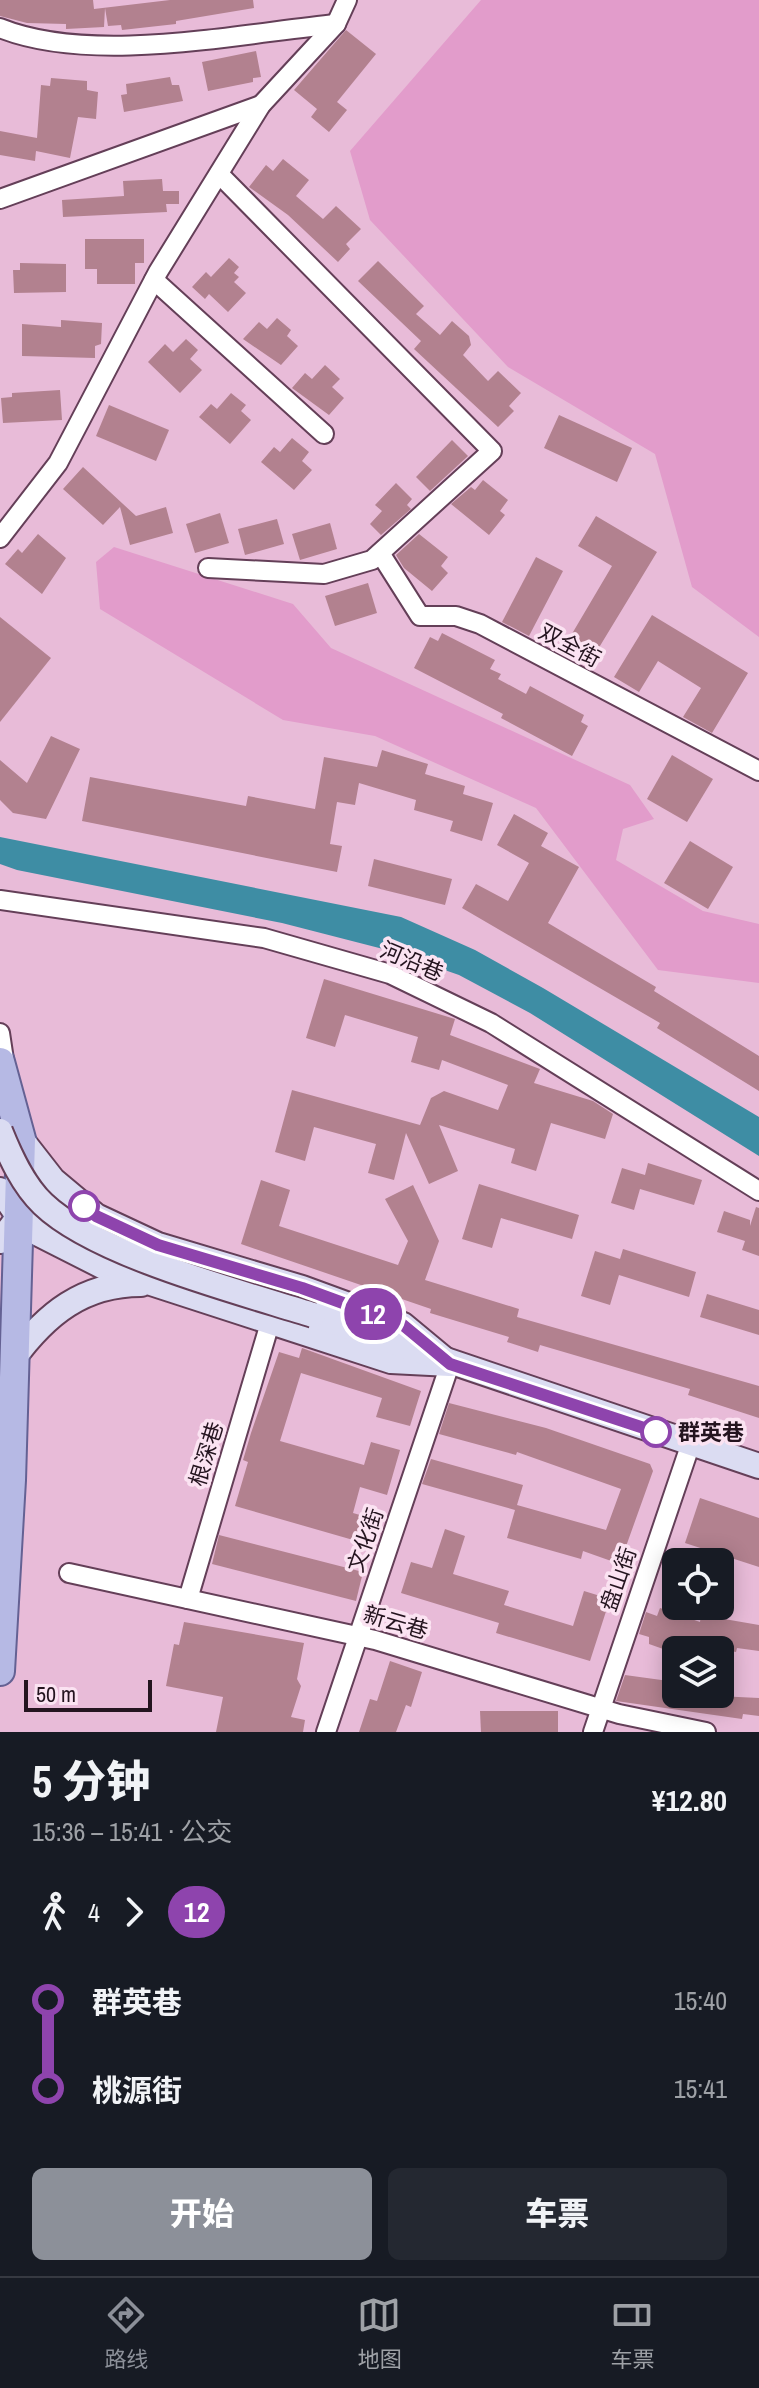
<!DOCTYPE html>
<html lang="zh">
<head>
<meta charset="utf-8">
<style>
	:root { --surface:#171b24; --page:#242831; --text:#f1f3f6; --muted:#9ea1a6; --line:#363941; --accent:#8c9099 }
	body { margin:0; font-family:"Archivo Narrow","Noto Sans SC",sans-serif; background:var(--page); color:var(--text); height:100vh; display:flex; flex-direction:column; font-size:30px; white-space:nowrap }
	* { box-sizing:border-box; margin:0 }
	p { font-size:26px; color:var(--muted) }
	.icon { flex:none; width:44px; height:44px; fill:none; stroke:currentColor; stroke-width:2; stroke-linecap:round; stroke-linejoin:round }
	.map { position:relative; height:1732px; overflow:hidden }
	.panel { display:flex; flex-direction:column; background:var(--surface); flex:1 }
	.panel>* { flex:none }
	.badge { padding:0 16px; border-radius:26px; font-size:28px; line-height:52px }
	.controls { position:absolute; left:662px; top:1548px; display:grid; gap:16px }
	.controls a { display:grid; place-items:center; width:72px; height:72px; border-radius:12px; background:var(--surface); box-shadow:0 4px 20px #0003; font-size:40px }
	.scale { position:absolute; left:24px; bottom:20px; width:128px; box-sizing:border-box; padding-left:8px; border:4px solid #24141f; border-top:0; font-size:22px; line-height:28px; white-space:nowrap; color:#24141f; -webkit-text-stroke:6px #fbe3f2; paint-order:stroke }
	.map>.badge { position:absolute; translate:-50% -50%; box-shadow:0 0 0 4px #fff }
	.legs { display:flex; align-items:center; gap:12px; height:88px; padding:0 32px; font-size:26px }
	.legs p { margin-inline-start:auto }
	.overview { display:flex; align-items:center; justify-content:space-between; height:136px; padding:0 32px }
	h1 { font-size:44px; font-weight:800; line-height:60px }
	.button { display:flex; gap:16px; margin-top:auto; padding:16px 32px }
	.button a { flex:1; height:92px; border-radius:12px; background:var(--accent); color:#fff; font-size:32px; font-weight:800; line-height:92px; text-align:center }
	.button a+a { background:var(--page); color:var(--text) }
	ul { padding:0 32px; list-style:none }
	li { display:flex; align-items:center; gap:28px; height:88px; font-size:30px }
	li i { display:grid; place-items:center; width:12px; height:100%; margin:0 10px; background:currentColor }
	li i::after { content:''; width:20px; height:20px; margin:-10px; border:6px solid; border-radius:50%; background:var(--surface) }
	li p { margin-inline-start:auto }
	li:first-child i { background:linear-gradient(#0000 50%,currentColor 0) }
	li:last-child i { background:linear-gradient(currentColor 50%,#0000 0) }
	.dock { display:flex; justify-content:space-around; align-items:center; height:112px; border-top:2px solid var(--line); background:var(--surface); font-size:22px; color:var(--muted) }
	.dock a { display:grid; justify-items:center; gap:4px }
	.dock .on { color:var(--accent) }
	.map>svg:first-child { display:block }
</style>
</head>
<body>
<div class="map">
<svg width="759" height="1732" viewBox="0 0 759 1732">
	<rect width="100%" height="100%" fill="#e8bbd8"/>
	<g fill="#e29ccb">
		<polygon points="481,0 759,0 759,637 692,587 655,454 508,367 370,220 350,151"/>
		<polygon points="114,547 293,604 331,648 630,785 654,819 623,829 616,860 703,911 759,924 759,983 658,970 536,808 375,736 283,720 100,609 96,562"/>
	</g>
	<polygon fill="#3e8da4" points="0,837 401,917 475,950 543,988 759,1117 759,1156 530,1013 459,975 387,950 282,923 17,870 0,864"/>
	<g fill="#b2818f">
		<polygon points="0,0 93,0 94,9 170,0 253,0 254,8 176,21 176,24 122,30 121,25 108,26 105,8 104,27 66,29 66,24 27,23 0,16"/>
		<polygon points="346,30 376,54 337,102 347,110 329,132 311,117 317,109 294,90"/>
		<polygon points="256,51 261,77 253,78 253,82 208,91 202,62"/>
		<polygon points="170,77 172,85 179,85 183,101 124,112 121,95 127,94 126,84"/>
		<polygon points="51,78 87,81 87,90 98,92 96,119 78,117 70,158 36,151 35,161 0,155 0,131 37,138 41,85 50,86"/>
		<polygon points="283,159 309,180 296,196 323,219 336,206 361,229 346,244 350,249 338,262 288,215 249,187 266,165 273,171"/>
		<polygon points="162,179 163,191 179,191 179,204 166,204 167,212 63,217 62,200 124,196 123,181"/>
		<polygon points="85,239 144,239 144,263 135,263 135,284 97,284 97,269 85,269"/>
		<polygon points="229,258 239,267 234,273 239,277 234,282 246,293 228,312 209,294 205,299 192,287 206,272 211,277"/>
		<polygon points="378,261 424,306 416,314 440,335 452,321 469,336 471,345 463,355 488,381 498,371 521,393 509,406 514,411 498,427 414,349 421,341 358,281"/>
		<polygon points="20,263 66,264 66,292 14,293 13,270 20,270"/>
		<polygon points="277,318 291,330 287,336 298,346 281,365 243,339 259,322 267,329"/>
		<polygon points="61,320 102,323 101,344 95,346 95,358 22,356 22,324 61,327"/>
		<polygon points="186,339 198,350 190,359 202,370 180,393 148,362 165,344 173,352"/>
		<polygon points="325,365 340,379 332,387 344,398 329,415 292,388 305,373 312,379"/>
		<polygon points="60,390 62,420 3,423 1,398 12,397 12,393"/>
		<polygon points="231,393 246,405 241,411 251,420 230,444 199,417 211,404 217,409"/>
		<polygon points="109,405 169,430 156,461 96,436"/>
		<polygon points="559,415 632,448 617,482 544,448"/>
		<polygon points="292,438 309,452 302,461 312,470 294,490 261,462 274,447 280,452"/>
		<polygon points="452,440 468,456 430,491 416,477"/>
		<polygon points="83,467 136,516 166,507 173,533 130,545 120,507 103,525 63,489"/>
		<polygon points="483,480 508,500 500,511 505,515 489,535 451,504 471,487 475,490"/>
		<polygon points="396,483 412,499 407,505 411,509 381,535 370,524 382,511 375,505"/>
		<polygon points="220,513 229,543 195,553 186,524"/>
		<polygon points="596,516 657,552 589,664 563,649 612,566 578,546"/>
		<polygon points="277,519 284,544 245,555 238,529"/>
		<polygon points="330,523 337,549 300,560 292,534"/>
		<polygon points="38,534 66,558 42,594 5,564 18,549 22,553"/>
		<polygon points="419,534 448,557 441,566 448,573 432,591 404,568 396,555"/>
		<polygon points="536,557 563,571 529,636 502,622"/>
		<polygon points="368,583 377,613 335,626 325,596"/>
		<polygon points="652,615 748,673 712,733 683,717 701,688 658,661 639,692 614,677"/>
		<polygon points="0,617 51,658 0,722"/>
		<polygon points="442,633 495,660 490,669 501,674 498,679 526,694 530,686 584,715 581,722 588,726 572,756 501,718 503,714 414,668 430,637 438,641"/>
		<polygon points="51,736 80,749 46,819 13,813 0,800 0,760 27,783"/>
		<polygon points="382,750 428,764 425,774 465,786 463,794 493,803 482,841 450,831 453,821 414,810 416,800 359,783 355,805 337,802 330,844 342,846 337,872 82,821 90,777 246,806 248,796 315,809 324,757 377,767"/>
		<polygon points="672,755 713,779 687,822 647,799"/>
		<polygon points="514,814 548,833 541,846 579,867 548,923 656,987 654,991 759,1056 759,1091 657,1028 660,1023 462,908 476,884 508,901 529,863 497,845"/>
		<polygon points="690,841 733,867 708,909 664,883"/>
		<polygon points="374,859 452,879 445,905 368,886"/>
		<polygon points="324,979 455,1019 450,1035 540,1069 534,1083 593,1101 613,1114 605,1139 551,1123 536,1171 511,1163 515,1149 439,1125 458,1171 429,1184 406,1133 394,1180 368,1173 376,1144 314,1127 305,1161 275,1152 292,1090 420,1125 431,1098 444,1091 498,1110 508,1085 442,1060 439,1070 411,1062 418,1037 345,1015 335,1047 306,1038"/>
		<polygon points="648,1163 702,1180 694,1205 640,1189 634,1210 611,1203 622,1168 645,1175"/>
		<polygon points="261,1180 290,1190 279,1226 398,1265 408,1241 385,1199 413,1185 439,1241 425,1280 519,1309 517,1317 759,1386 759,1418 688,1395 690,1389 540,1345 538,1352 507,1342 509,1337 430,1313 431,1309 241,1244"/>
		<polygon points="479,1184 579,1215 572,1239 501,1218 492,1248 462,1239"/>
		<polygon points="756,1207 759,1208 759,1256 742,1250 745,1241 717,1232 724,1211 750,1220 750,1226"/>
		<polygon points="623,1249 696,1272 689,1297 619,1275 610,1305 581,1296 595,1251 620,1259"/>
		<polygon points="707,1294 759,1310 759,1335 700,1317"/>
		<polygon points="302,1348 421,1391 410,1426 376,1417 382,1398 301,1373 280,1441 364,1465 371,1442 400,1450 387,1495 360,1487 353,1513 381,1521 374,1546 235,1506 248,1462 243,1460 251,1433 279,1352 299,1358"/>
		<polygon points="449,1403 546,1428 650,1464 653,1471 624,1552 618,1550 614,1562 583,1551 581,1559 507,1538 515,1510 422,1484 431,1459 523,1485 517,1505 606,1530 621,1489 517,1452 516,1455 439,1434"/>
		<polygon points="700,1498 759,1518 759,1567 685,1543"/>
		<polygon points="445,1529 465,1536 453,1574 509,1591 504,1605 573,1626 584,1591 610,1599 590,1661 496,1633 499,1623 401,1593 411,1562 432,1568"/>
		<polygon points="219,1535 363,1572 356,1601 212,1564"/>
		<polygon points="660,1608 700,1622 701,1615 759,1625 759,1651 737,1648 736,1652 682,1643 680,1647 668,1643 666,1650 649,1644 649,1637 639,1634 646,1612 657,1616"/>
		<polygon points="184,1622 304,1643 297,1679 301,1686 291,1717 305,1720 303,1732 216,1732 223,1697 166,1686 174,1644 179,1645"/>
		<polygon points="390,1661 422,1672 411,1707 406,1705 396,1732 359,1732 370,1699 377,1701"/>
		<polygon points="625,1675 676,1682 676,1694 759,1698 759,1716 743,1714 742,1719 616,1701"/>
		<polygon points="480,1711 558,1711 558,1732 481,1732"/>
	</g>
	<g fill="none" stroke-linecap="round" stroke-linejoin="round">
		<g stroke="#643f58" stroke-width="22">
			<g id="minor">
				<path d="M0,28c92,37 237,6 336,-4"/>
				<polyline points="0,199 261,105"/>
				<polyline points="154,280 324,434"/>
				<polyline points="0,538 58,463 158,272 261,105 336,24 347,0"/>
				<polyline points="380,553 420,616 456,616 480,624 759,771"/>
				<polyline points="208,568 324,574 372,560 492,451 219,174"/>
				<polyline points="0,900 264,938 390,974 491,1023 759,1191"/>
				<polyline points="0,1033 6,1073"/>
				<polyline points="69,1573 375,1640 619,1714 706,1732"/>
				<polyline points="188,1599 270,1323"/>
				<polyline points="326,1732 450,1364"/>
				<polyline points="593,1732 691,1443"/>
			</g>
		</g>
		<g stroke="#643f58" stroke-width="28">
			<g id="secondary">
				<polyline points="21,1139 53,1180 96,1216 158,1245 302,1288 403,1325 450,1364"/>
				<polyline points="0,1190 19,1217 39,1234 108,1269 391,1361 450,1364"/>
				<polyline points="0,1241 19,1217 27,1215"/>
				<polyline points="313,1315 759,1466"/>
				<path d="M13,1359c33,-45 70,-75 128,-75"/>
			</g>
		</g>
		<g stroke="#646193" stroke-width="32">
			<polyline id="primary" points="0,1062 21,1139 11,1480 0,1671"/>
		</g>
		<use href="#minor" stroke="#fff" stroke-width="18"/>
		<use href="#secondary" stroke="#dbdcf2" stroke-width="24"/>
		<use href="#primary" stroke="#b6b9e4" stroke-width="28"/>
		<g stroke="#643f58" stroke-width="28" stroke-linecap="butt">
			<path id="secondary-bridge" d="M0,1131c10,25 23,54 43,73 53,51 197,88 270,111"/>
		</g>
		<use href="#secondary-bridge" stroke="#dbdcf2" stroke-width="24"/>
	</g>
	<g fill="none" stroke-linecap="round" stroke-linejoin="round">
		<g stroke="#fff" stroke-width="18">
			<polyline id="line-1" points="84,1206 96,1216 158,1245 302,1288 403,1325 450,1364 656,1432"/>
		</g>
		<use href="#line-1" stroke="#8e44ad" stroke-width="12"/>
	</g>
	<g fill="#fff" stroke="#8e44ad" stroke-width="4">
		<circle cx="84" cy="1206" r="14"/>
		<circle cx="656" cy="1432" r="14"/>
	</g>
	<g text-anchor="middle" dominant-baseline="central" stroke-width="7" stroke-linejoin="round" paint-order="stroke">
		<g font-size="22" fill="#24141f" stroke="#fbe3f2">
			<text transform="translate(570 645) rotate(28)">双全街</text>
			<text transform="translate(412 961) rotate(23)">河沿巷</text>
			<text transform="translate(206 1454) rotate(-73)">根深巷</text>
			<text transform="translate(365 1540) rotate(-71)">文化街</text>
			<text transform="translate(618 1579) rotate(-71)">盘山街</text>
			<text transform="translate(396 1622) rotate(16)">新云巷</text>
		</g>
		<g font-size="22" font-weight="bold" fill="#24141f" stroke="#fbe3f2" text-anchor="start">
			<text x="678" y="1432">群英巷</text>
		</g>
	</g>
</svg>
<div class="controls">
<a><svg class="icon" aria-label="locate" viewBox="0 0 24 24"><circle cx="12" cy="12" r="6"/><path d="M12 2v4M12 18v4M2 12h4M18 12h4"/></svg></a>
<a><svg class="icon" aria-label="layers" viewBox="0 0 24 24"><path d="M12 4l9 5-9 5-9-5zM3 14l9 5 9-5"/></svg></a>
</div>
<div class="scale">50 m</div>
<b class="badge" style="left:373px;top:1314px;background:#8e44ad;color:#fff">12</b>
</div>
<section class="panel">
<div class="overview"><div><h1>5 分钟</h1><p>15:36 – 15:41 · 公交</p></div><b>¥12.80</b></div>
<div class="legs"><svg class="icon" aria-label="walk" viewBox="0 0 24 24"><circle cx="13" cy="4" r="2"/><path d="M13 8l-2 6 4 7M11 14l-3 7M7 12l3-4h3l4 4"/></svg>4<svg class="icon" aria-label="forward" viewBox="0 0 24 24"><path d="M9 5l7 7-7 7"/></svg><b class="badge" style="background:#8e44ad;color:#fff">12</b></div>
<ul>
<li><i style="color:#8e44ad"></i><b>群英巷</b><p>15:40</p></li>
<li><i style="color:#8e44ad"></i><b>桃源街</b><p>15:41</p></li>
</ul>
<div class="button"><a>开始</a><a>车票</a></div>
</section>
<nav class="dock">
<a class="on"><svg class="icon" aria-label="directions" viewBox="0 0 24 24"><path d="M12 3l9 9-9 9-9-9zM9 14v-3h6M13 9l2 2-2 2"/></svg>路线</a>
<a><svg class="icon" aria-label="map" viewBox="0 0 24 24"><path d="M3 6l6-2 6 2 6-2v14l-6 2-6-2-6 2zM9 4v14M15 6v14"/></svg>地图</a>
<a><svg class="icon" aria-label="tickets" viewBox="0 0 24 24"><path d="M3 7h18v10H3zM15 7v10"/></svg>车票</a>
</nav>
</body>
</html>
